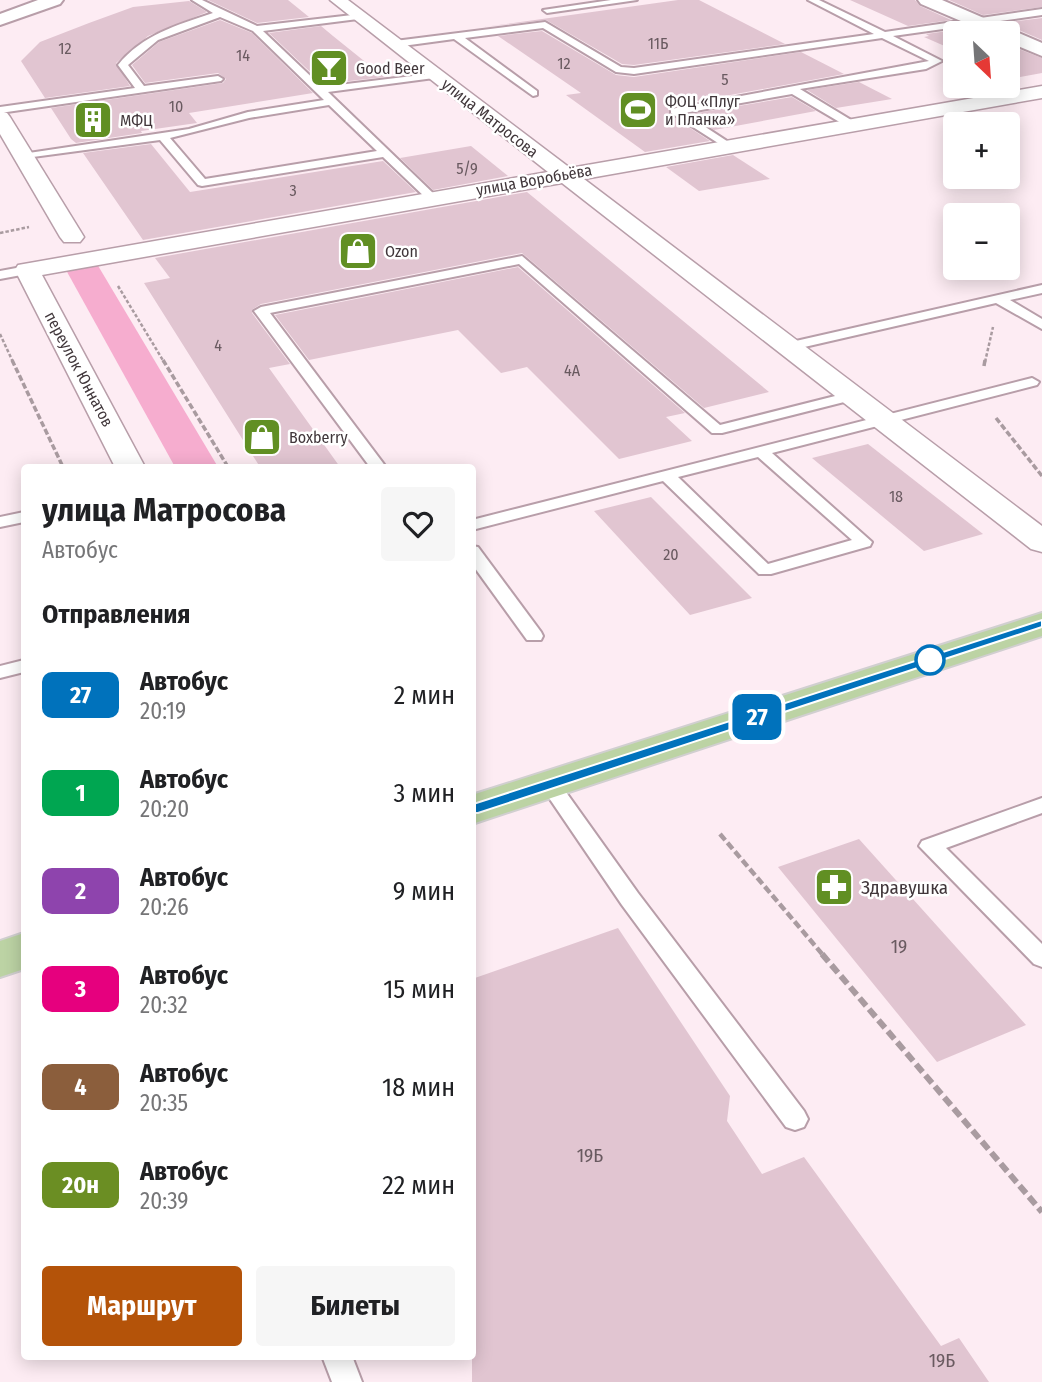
<!DOCTYPE html>
<html lang="ru">
<head>
<meta charset="utf-8">
<style>
	:root { --surface:#fff; --page:#f6f6f6; --text:#202124; --muted:#757577; --accent:#b45309 }
	body { margin:0; font-family:"Fira Sans Condensed",sans-serif; background:var(--page); color:var(--text); height:100vh; display:flex; flex-direction:column; font-size:26px; white-space:nowrap }
	* { box-sizing:border-box; margin:0 }
	p { font-size:23px; color:var(--muted) }
	.icon { flex:none; width:38px; height:38px; fill:none; stroke:currentColor; stroke-width:2; stroke-linecap:round; stroke-linejoin:round }
	.map { position:relative; flex:1; overflow:hidden }
	.side { position:absolute; left:21px; top:464px; width:455px; height:896px; display:flex; flex-direction:column; background:var(--surface); border-radius:7px; box-shadow:0 4px 18px #0003 }
	.side>* { flex:none }
	.badge { padding:0 14px; border-radius:10px; font-size:24px; line-height:46px }
	.needle { width:46px; rotate:155deg }
	.tools { position:absolute; left:943px; top:21px; display:grid; gap:14px }
	.tools a { display:grid; place-items:center; width:77px; height:77px; border-radius:7px; background:var(--surface); box-shadow:0 4px 18px #0003; font-size:35px }
	.map>.badge { position:absolute; translate:-50% -50%; box-shadow:0 0 0 4px #fff }
	h2 { padding:0 21px; font-size:26px; line-height:63px }
	.round { display:grid; place-items:center; flex:none; width:74px; height:74px; border-radius:7px; background:var(--page) }
	.overview { display:flex; align-items:center; justify-content:space-between; height:119px; padding:0 21px }
	h1 { font-size:33px; font-weight:700; line-height:52px }
	.button { display:flex; gap:14px; margin-top:auto; padding:14px 21px }
	.button a { flex:1; height:80px; border-radius:7px; background:var(--accent); color:#fff; font-size:28px; font-weight:700; line-height:80px; text-align:center }
	.button a+a { background:var(--page); color:var(--text) }
	ul { padding:0; list-style:none }
	li { display:flex; align-items:center; gap:21px; height:98px; padding:0 21px }
	li div { flex:1 }
	li b { display:block; font-size:26px }
	li em { font-style:normal }
	li .badge { min-width:77px; font-weight:700; text-align:center }
	.map>svg:first-child { display:block }
</style>
</head>
<body>
<div class="map">
<svg width="1042" height="1382" viewBox="0 0 1042 1382">
	<rect width="100%" height="100%" fill="#fdecf3"/>
	<polygon fill="#f6adcf" points="97,264 218,467 175,467 66,270"/>
	<g fill="#e1c5d1">
		<polygon points="208,0 288,0 309,17 257,23"/>
		<polygon points="678,0 699,0 785,44 634,65 622,64 546,20 484,27"/>
		<polygon points="850,0 915,0 920,6 951,20 908,26"/>
		<polygon points="949,0 1042,0 1042,7 983,15"/>
		<polygon points="189,1 207,12 148,36 116,63 130,86 45,98 21,61 40,42 89,23 133,7"/>
		<polygon points="1042,18 1042,40 1003,23"/>
		<polygon points="220,20 252,33 313,93 189,113 197,123 141,131 142,133 76,143 71,139 51,108 223,83 226,79 218,73 145,83 132,65 159,42"/>
		<polygon points="321,26 333,36 384,77 323,84 269,33"/>
		<polygon points="970,28 983,33 956,33 956,51 924,37 929,36 926,34"/>
		<polygon points="542,31 616,75 634,77 801,52 844,74 671,106 670,115 710,141 645,152 566,95 581,93 498,36"/>
		<polygon points="1008,45 1042,58 1042,73 1015,78 1008,75"/>
		<polygon points="859,82 892,99 836,108 807,90"/>
		<polygon points="792,97 816,111 714,130 691,114"/>
		<polygon points="151,144 190,192 383,161 416,192 143,240 83,153"/>
		<polygon points="471,146 508,176 433,190 400,158"/>
		<polygon points="733,155 770,179 699,191 666,167"/>
		<polygon points="527,192 769,392 704,408 522,253 261,304 253,309 252,313 290,364 269,368 340,467 260,467 144,283 170,278 155,258"/>
		<polygon points="518,267 685,413 666,417 692,441 619,459 527,367 501,373 458,330 309,360 275,315"/>
		<polygon points="868,444 983,534 924,551 812,458"/>
		<polygon points="651,497 752,598 690,615 594,511"/>
		<polygon points="859,839 1026,1025 937,1062 778,867"/>
		<polygon points="618,928 730,1096 727,1121 762,1174 804,1157 941,1346 959,1338 989,1382 472,1382 472,979"/>
	</g>
	<g fill="none" stroke-linecap="round" stroke-linejoin="round">
		<g stroke="#b89ea9" stroke-width="4">
			<g id="service">
				<path d="M192,0h10l55,26 104,-12 1,2 -4,3 -95,12 59,56 115,-14v4l-3,1 -106,14 108,104v4h-8l-45,-43 -181,29 -4,-1 -38,-45 -142,19v-4l4,-1 167,-25 59,-17 76,-12 -71,-69 -33,-14 -62,23 -30,25 16,21 74,-10 5,3 -2,2 -221,32v-6l135,-19 -17,-23c24,-30 59,-40 95,-52zM329,105l48,46 -172,28 -35,-41 79,-20z"/>
				<polygon points="611,0 637,0 547,13 543,10"/>
				<polygon points="808,0 819,0 885,32 1042,9 1042,15 893,36 942,61 926,69 800,89 856,123 856,127 848,127 792,94 684,113 733,145 733,149 729,150 671,113 671,109 929,61 882,38 634,74 616,72 543,28 465,38 537,91 537,95 533,96 454,39 395,47 390,44 395,41 545,22 621,67 634,68 874,34"/>
				<polygon points="522,256 720,425 851,392 858,396 856,399 722,433 712,433 519,264 270,313 386,467 370,467 254,311 261,307"/>
				<polygon points="27,266 32,267 32,273 0,279 0,271"/>
				<polygon points="1042,285 1042,293 1010,300 1042,319 1042,329 996,303 787,351 780,347 787,343"/>
				<path d="M1032,378l7,4 -2,3 -265,68 100,89 -2,4 -99,28h-12l-96,-93 -191,49v-10zM758,457l94,83 -84,24 -90,-87z"/>
				<polygon points="24,512 24,522 0,527 0,517"/>
				<polygon points="472,546 478,547 541,632 543,636 541,640 527,640 472,564"/>
				<polygon points="24,660 24,672 0,678 0,666"/>
				<polygon points="551,779 558,781 638,893 804,1111 808,1119 804,1127 795,1130 786,1127 622,905 541,786 544,781"/>
				<polygon points="1042,798 1042,813 946,848 1042,944 1042,967 1034,964 919,846 922,841"/>
				<polygon points="322,1356 352,1356 362,1382 332,1382"/>
			</g>
		</g>
		<g stroke="#b89ea9" stroke-width="3">
			<g id="minor">
				<polygon points="330,0 348,0 570,168 1042,86 1042,98 584,179 1042,526 1042,552 1031,549 562,183 42,275 145,467 115,467 15,270 18,265 548,172"/>
				<polygon points="0,111 7,113 10,117 84,237 80,242 64,242 60,237 0,134"/>
			</g>
		</g>
		<g stroke="#b89ea9" stroke-width="4">
			<g id="tertiary">
				<polygon points="38,0 63,0 60,4 0,25 0,14"/>
				<polygon points="918,0 942,0 1042,43 1042,56 1008,42 1008,33 989,33 921,4"/>
			</g>
		</g>
		<g stroke="#d1cfd0" stroke-width="4">
			<g id="primary">
				<polygon points="1042,613 1042,636 472,824 472,795"/>
				<polygon points="24,933 24,969 0,977 0,941"/>
			</g>
		</g>
		<g stroke="#a99ba0" stroke-width="2.5" stroke-dasharray="3.5 2" stroke-linecap="butt">
			<polyline points="0,233 29,227"/>
			<polyline points="118,286 164,362"/>
			<polyline points="0,334 13,362"/>
			<polyline points="985,362 993,327"/>
		</g>
		<g stroke="#a99ba0" stroke-width="3.5" stroke-dasharray="6 2.5" stroke-linecap="butt">
			<polyline points="12,360 63,467"/>
			<polyline points="163,360 228,467"/>
			<polyline points="984,366 985,360"/>
			<polyline points="996,418 1042,476"/>
		</g>
		<polyline stroke="#a99ba0" stroke-width="4.5" stroke-dasharray="8 3.5" stroke-linecap="butt" points="720,834 823,955"/>
		<polyline stroke="#a99ba0" stroke-width="6" stroke-dasharray="10 4.5" stroke-linecap="butt" points="822,954 1042,1212"/>
		<use href="#service" fill="#fff" fill-rule="evenodd"/>
		<use href="#minor" fill="#fff" fill-rule="evenodd"/>
		<use href="#tertiary" fill="#fff" fill-rule="evenodd"/>
		<use href="#primary" fill="#bcd3a4" fill-rule="evenodd"/>
	</g>
	<polygon fill="#0072bc" stroke="#fff" stroke-width="2" points="1042,620 1042,627 478,813 467,813 465,810 467,806"/>
	<defs>
		<g id="bar-square" transform="scale(2.0125)"><rect x="-9" y="-9" width="18" height="18" rx="4" fill="#618f23" stroke="#fff"/><path d="M-6-5H6L.8 .8V4.5H3.5V6h-7V4.5H-.8V.8Z" fill="#fff"/></g>
		<g id="stadium-square" transform="scale(2.0125)"><rect x="-9" y="-9" width="18" height="18" rx="4" fill="#618f23" stroke="#fff"/><path d="M0-5a6.5 5 0 1 0 0 10a6.5 5 0 1 0 0-10ZM-3.5-1.8h7v3.6h-7Z" fill="#fff"/></g>
		<g id="building-square" transform="scale(2.0125)"><rect x="-9" y="-9" width="18" height="18" rx="4" fill="#618f23" stroke="#fff"/><path d="M-4-6H4V6H1V3H-1V6H-4ZM-2.5-4.3h1.7v1.8h-1.7ZM.8-4.3h1.7v1.8H.8ZM-2.5-1h1.7V.8h-1.7ZM.8-1h1.7V.8H.8Z" fill="#fff"/></g>
		<g id="shop-square" transform="scale(2.0125)"><rect x="-9" y="-9" width="18" height="18" rx="4" fill="#618f23" stroke="#fff"/><path d="M-5-2.5h2.3a2.7 3.5 0 0 1 5.4 0H5L5.5 6h-11ZM-1.5-2.5h3a1.5 2.3 0 0 0-3 0Z" fill="#fff"/></g>
		<g id="pharmacy-square" transform="scale(2.0125)"><rect x="-9" y="-9" width="18" height="18" rx="4" fill="#618f23" stroke="#fff"/><path d="M-2-6h4v4h4v4h-4v4h-4v-4h-4v-4h4Z" fill="#fff"/></g>
	</defs>
	<g fill-rule="evenodd">
		<use href="#bar-square" x="329" y="68"/>
		<use href="#stadium-square" x="638" y="110"/>
		<use href="#building-square" x="93" y="120"/>
		<use href="#shop-square" x="358" y="251"/>
		<use href="#shop-square" x="262" y="437"/>
		<use href="#pharmacy-square" x="834" y="887"/>
	</g>
	<circle fill="#fff" stroke="#0072bc" stroke-width="3.5" cx="930" cy="660" r="14"/>
	<g text-anchor="middle" dominant-baseline="central" stroke-width="5" stroke-linejoin="round" paint-order="stroke">
		<g font-size="16" fill="#695a60">
			<text x="658" y="43">11Б</text>
			<text x="65" y="48">12</text>
			<text x="243" y="55">14</text>
			<text x="564" y="63">12</text>
			<text x="725" y="79">5</text>
			<text x="176" y="106">10</text>
			<text x="467" y="168">5/9</text>
			<text x="293" y="190">3</text>
			<text x="218" y="345">4</text>
			<text x="572" y="370">4А</text>
			<text x="896" y="496">18</text>
			<text x="671" y="554">20</text>
		</g>
		<g font-size="16" fill="#41373b" stroke="#fff" text-anchor="start">
			<text x="356" y="68">Good Beer</text>
			<text x="665" y="101">ФОЦ «Плуг<tspan x="665" dy="18">и Планка»</tspan></text>
			<text x="120" y="120">МФЦ</text>
			<text x="385" y="251">Ozon</text>
			<text x="289" y="437">Boxberry</text>
		</g>
		<g font-size="16" fill="#41373b" stroke="#fff">
			<text transform="translate(490 118) rotate(38)">улица Матросова</text>
			<text transform="translate(534 180) rotate(-10)">улица Воробьёва</text>
			<text transform="translate(79 369) rotate(62)">переулок Юннатов</text>
		</g>
		<g font-size="19" fill="#41373b" stroke="#fff" text-anchor="start">
			<text x="861" y="887">Здравушка</text>
		</g>
		<g font-size="19" fill="#695a60">
			<text x="899" y="946">19</text>
			<text x="590" y="1155">19Б</text>
			<text x="942" y="1360">19Б</text>
		</g>
	</g>
</svg>
<div class="tools">
<a><svg class="needle" viewBox="-14 -14 28 28"><path d="M0-13l5 13h-10z" fill="#e53935"/><path d="M0 13l5-13h-10z" fill="#757577"/></svg></a>
<a>+</a>
<a>−</a>
</div>
<b class="badge" style="left:757px;top:717px;background:#0072bc;color:#fff">27</b>
<section class="side">
<div class="overview"><div><h1>улица Матросова</h1><p>Автобус</p></div><a class="round"><svg class="icon" aria-label="heart" viewBox="0 0 24 24"><path d="M12 20l-8-8c-3-5 5-10 8-4 3-6 11-1 8 4z"/></svg></a></div>
<h2>Отправления</h2>
<ul>
<li><span class="badge" style="background:#0072bc;color:#fff">27</span><div><b>Автобус</b><p>20:19</p></div><em>2 мин</em></li>
<li><span class="badge" style="background:#00a651;color:#fff">1</span><div><b>Автобус</b><p>20:20</p></div><em>3 мин</em></li>
<li><span class="badge" style="background:#8e44ad;color:#fff">2</span><div><b>Автобус</b><p>20:26</p></div><em>9 мин</em></li>
<li><span class="badge" style="background:#e6007e;color:#fff">3</span><div><b>Автобус</b><p>20:32</p></div><em>15 мин</em></li>
<li><span class="badge" style="background:#8b5e3c;color:#fff">4</span><div><b>Автобус</b><p>20:35</p></div><em>18 мин</em></li>
<li><span class="badge" style="background:#6b8e23;color:#fff">20н</span><div><b>Автобус</b><p>20:39</p></div><em>22 мин</em></li>
</ul>
<div class="button"><a>Маршрут</a><a>Билеты</a></div>
</section>
</div>
</body>
</html>
